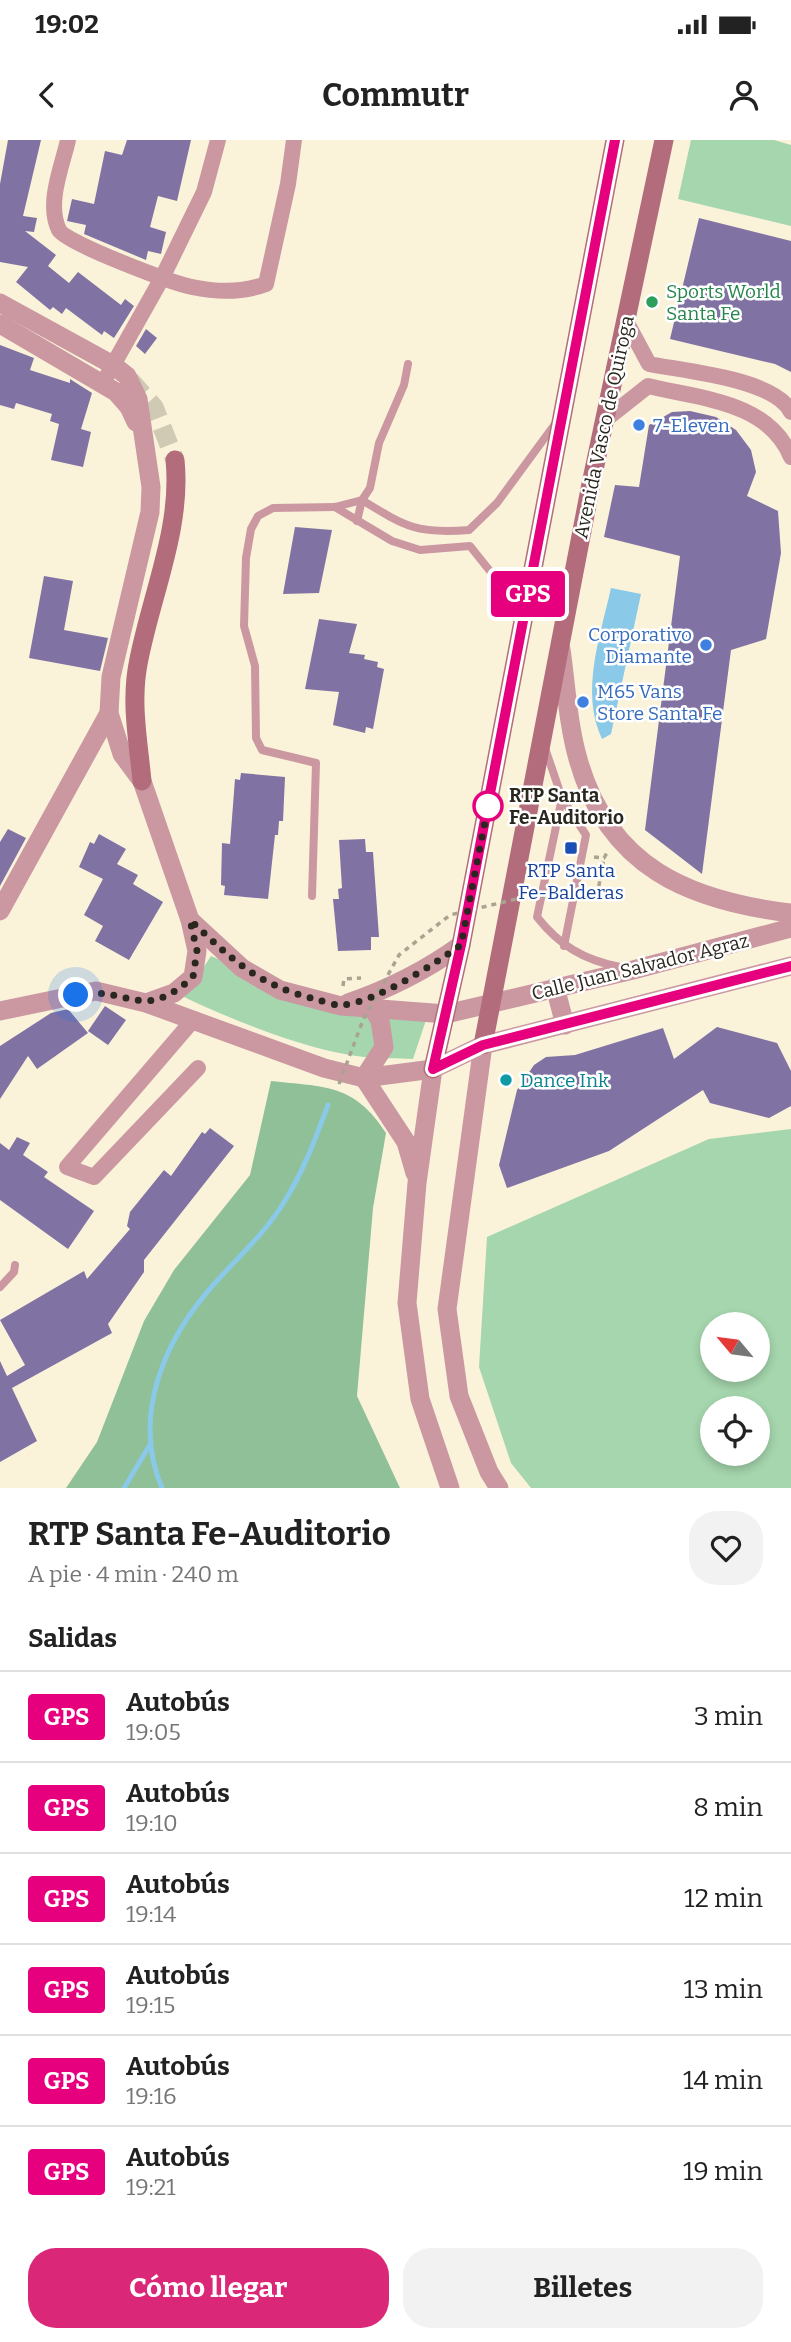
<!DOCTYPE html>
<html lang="es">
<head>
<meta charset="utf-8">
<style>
	:root { --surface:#fff; --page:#f2f2f2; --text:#222; --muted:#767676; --line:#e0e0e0; --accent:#db2777 }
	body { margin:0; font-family:Bitter,serif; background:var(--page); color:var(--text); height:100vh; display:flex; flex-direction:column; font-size:26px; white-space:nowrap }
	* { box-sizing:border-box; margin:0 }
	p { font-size:23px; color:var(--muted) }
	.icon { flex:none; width:38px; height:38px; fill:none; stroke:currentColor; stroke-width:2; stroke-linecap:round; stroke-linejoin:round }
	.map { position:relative; height:1348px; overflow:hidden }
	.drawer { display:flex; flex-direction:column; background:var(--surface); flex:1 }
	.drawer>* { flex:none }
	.badge { padding:0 14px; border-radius:5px; font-size:24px; line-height:46px }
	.needle { width:46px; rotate:299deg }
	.buttons { position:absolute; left:700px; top:1172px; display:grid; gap:14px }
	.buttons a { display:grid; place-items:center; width:70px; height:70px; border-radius:50%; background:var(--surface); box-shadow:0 4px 10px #0003; font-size:35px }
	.you { position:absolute; width:35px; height:35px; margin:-18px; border:5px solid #fff; border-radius:50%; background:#1a73e8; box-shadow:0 0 0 10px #1a73e833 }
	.map>.badge { position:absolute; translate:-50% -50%; box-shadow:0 0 0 4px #fff }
	h2 { padding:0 28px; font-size:26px; line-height:63px }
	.round { display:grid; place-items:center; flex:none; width:74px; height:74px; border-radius:28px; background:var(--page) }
	.headline { display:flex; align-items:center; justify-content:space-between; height:119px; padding:0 28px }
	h1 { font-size:33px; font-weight:700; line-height:52px }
	.primary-button { display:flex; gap:14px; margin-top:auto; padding:14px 28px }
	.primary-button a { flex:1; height:80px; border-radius:28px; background:var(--accent); color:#fff; font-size:28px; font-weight:700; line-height:80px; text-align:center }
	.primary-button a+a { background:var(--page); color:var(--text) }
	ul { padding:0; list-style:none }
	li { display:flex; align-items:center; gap:21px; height:91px; padding:0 28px; border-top:2px solid var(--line) }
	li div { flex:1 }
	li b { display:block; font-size:26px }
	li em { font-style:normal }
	li .badge { min-width:77px; font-weight:700; text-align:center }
	.status { display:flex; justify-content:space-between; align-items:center; height:49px; padding:0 35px; background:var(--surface); direction:ltr }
	.status svg { height:19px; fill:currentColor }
	header { display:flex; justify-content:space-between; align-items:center; height:91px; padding:0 28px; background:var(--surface); font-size:32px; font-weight:700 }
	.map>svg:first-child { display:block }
</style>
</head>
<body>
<div class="status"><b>19:02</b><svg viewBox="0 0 49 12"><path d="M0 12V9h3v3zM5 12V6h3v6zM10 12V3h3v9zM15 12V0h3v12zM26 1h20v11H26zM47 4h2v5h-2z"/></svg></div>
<header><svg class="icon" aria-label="back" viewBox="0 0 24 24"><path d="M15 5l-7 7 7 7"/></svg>Commutr<svg class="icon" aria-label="person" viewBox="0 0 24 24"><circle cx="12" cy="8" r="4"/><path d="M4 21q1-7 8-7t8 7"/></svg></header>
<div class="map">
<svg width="791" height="1348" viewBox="0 0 791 1348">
	<rect width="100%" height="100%" fill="#faf3da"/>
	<g fill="#a5d6ad" fill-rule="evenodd">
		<polygon points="691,0 774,0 791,5 791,86 678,59"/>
		<path d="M211,816l138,59 77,5 -13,39c-16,-1 -33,0 -49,-2 -56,-6 -129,-36 -180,-60z"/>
		<path d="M791,989v359h-260l-20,-25 -32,-96 8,-130 222,-98zM712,1185h46v45h-46zM712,1269h46v45h-46z"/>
	</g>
	<path fill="#8fc098" d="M271,941c53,6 83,2 115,52l-13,75 -16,188 43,92h-334l31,-46 47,-121 30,-51 76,-95z"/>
	<path fill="#8ac9e7" d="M611,448l30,6 -30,140 -9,5c-22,-47 -2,-102 9,-151z"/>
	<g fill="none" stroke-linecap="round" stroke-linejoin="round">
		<g stroke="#8ac9e7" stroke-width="5">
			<polyline points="124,1348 151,1303"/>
			<path d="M162,1348c-31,-73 3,-150 53,-205 23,-26 47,-47 66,-76 21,-32 34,-67 47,-102"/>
		</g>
	</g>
	<g fill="#8172a4">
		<polygon points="8,0 41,0 23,76 37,78 34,92 25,91 56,115 48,126 69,143 78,132 121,165 125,159 134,166 114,198 104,191 102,195 66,168 62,174 53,167 50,170 16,142 28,127 0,122 0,44"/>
		<polygon points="127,0 191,0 177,61 158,56 150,87 166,92 161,114 148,111 146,120 84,94 86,85 67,81 72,59 94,64 105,11 122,15"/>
		<polygon points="699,78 791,101 791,232 775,224 670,199"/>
		<polygon points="146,189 157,198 145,214 136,206"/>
		<polygon points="0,205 34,218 30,230 70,243 70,239 92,253 81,289 91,292 83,327 51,320 59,284 50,281 52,274 16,263 14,269 0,265"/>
		<polygon points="690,271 716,277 736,290 751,310 756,332 747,356 778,371 781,413 766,499 731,510 702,734 645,690 680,416 604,397 615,345 639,347 649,285 672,272"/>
		<polygon points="295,387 332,390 319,453 283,454"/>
		<polygon points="44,436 73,441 64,490 108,498 100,531 29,518"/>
		<polygon points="319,479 357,484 349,513 365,515 364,519 378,522 377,527 384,529 373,589 366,587 365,593 333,585 339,552 305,549"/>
		<polygon points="241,633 285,637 283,681 279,681 278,695 275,695 268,759 224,755 225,746 221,745 222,703 230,704 235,639 240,640"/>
		<polygon points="8,689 26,698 0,746 0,702"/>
		<polygon points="99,694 126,709 117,724 138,735 133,744 163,762 129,820 95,801 103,786 84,775 103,739 79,727 90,702 94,704"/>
		<polygon points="365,699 366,712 373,712 379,797 371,797 371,810 338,811 333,759 339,759 338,749 342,748 339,700"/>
		<polygon points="105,866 126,880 108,905 88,891"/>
		<polygon points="68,869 88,893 37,929 28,916 0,959 0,906 51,873"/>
		<polygon points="717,887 777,903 791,931 791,966 769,978 710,963 703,950 609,1011 507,1048 499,1025 517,950 534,925 546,917 575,915 663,888 674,919"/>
		<polygon points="210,988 234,1006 144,1120 144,1132 108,1184 112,1193 12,1248 37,1301 0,1322 0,1221 7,1236 25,1225 0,1180 84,1131 87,1139 130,1089 127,1086 130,1072 164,1030 171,1036 202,992 205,994"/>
		<polygon points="17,997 30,1003 23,1015 48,1032 44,1037 94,1071 68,1109 0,1060 0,1003 9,1010"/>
	</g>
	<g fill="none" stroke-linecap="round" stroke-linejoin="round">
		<polyline stroke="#d0cab4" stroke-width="19" stroke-dasharray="19 10" stroke-linecap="butt" points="130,240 154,267 175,320"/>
		<g stroke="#a9a491" stroke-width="3.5" stroke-dasharray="5 5" stroke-linecap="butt">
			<polyline points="594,717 604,718 608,711"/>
			<polyline points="597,756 604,718"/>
			<polyline points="343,846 344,839 361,838"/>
		</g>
		<g stroke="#cb98a2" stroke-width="8">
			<polyline points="335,367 392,401 420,410 470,406 521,470"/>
			<polyline points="357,381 362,360 370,348 379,303 404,245 408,224"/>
			<polyline points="546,611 562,658 586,695 564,806"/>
			<path d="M562,658l-25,119c23,29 47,43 83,50"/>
			<path d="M312,756l4,-133 -54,-13 -6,-12 -1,-72 -11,-40 2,-68 5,-29 7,-13 15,-8 62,-1 27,-7c44,27 55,34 107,30l28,-27 58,-79"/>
			<polyline points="0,1147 14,1132 15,1125"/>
		</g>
		<g stroke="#cb98a2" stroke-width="16">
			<path d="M68,0c-6,27 -22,63 -9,90 7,13 113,53 133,57 24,5 50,6 74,-3l22,-100 6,-44"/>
			<path d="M626,181l23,43c35,7 126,15 142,48"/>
			<polyline points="108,234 162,138 204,52 218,0"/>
			<path d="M605,280l43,-34c52,13 120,15 143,71"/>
			<polyline points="194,879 67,1027 94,1037 198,928"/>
		</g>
		<g stroke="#cb98a2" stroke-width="19">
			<polyline points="0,163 113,225 127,236 138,259 151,347 150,372 111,537 109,573 122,614 142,641 190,780 197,811 193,837 174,853 146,863"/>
			<polyline points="0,184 116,252 129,267 136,282"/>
			<path d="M561,509c5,36 7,75 17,110 30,108 111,142 213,154"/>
			<polyline points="0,771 109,573"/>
			<polyline points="190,780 242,828 280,850 341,866 446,874 633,830 791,788"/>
			<polyline points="555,847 565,885"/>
			<path d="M348,863c41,-14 77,-32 113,-58"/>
			<polyline points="372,868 380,880 384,907 364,938 406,1002 415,1033"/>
			<polyline points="0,871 96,851 146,863 324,928 364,938 433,929 483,905 791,826"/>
			<polyline points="483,905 447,1169 459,1256 489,1332 499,1348"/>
			<polyline points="433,929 417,1043 407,1163 420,1259 450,1348"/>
		</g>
		<g stroke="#b36c7b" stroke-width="19">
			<path d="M142,641c-4,-42 -12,-81 -3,-122 13,-66 43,-132 36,-199"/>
			<polyline points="483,905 591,344 664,0"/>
			<polyline points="433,929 461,805 615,0"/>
		</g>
		<polyline stroke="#a9a491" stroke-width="3.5" stroke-dasharray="5 5" stroke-linecap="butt" points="339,944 363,880 399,815 450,775 529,756 597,756"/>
	</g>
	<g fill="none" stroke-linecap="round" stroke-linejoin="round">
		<g stroke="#fff" stroke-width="16">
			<polyline id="line" points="615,0 461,805 433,929 483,905 791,826"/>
		</g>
		<use href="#line" stroke="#e6007e" stroke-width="10"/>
		<path stroke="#2a271e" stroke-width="7" stroke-dasharray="0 12.6" d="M76,855c55,-10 64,29 117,-18l4,-26 -7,-31c44,41 66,64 125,79 8,2 19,7 27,6 34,-3 91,-40 119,-60l28,-144 -1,5"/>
	</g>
	<circle fill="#2e9e5b" stroke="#fff" stroke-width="2.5" cx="652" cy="162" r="7"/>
	<g fill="#3f7fe0" stroke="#fff" stroke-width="2.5">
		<circle cx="639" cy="285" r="7"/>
		<circle cx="706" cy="505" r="7"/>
		<circle cx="583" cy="562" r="7"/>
	</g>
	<circle fill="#fff" stroke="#e6007e" stroke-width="3.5" cx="488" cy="666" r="14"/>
	<rect fill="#1a4fb4" stroke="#fff" stroke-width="2.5" x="564" y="701" width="14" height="14" rx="3.5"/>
	<circle fill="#0f9aa8" stroke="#fff" stroke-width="2.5" cx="506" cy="940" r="7"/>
	<g text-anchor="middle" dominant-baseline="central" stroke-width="5" stroke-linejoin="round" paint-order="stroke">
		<g font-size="19" fill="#27864d" stroke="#fff" text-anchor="start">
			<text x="666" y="151">Sports World<tspan x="666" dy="22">Santa Fe</tspan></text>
		</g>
		<g font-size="19" fill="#366cbe" stroke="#fff" text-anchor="start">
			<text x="653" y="285">7-Eleven</text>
			<text x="692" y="494" text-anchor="end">Corporativo<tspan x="692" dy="22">Diamante</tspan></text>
			<text x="597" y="551">M65 Vans<tspan x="597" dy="22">Store Santa Fe</tspan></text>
		</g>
		<g font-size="19" fill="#2a271e" stroke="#fff">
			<text transform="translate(604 287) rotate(-78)">Avenida Vasco de Quiroga</text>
			<text transform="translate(640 827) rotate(-14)">Calle Juan Salvador Agraz</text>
		</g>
		<g font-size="19" font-weight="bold" fill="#2a271e" stroke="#fff" text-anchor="start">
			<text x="509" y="655">RTP Santa<tspan x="509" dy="22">Fe-Auditorio</tspan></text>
		</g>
		<g font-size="19" fill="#164399" stroke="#fff">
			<text x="571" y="730">RTP Santa<tspan x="571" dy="22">Fe-Balderas</tspan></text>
		</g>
		<g font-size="19" fill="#0d838f" stroke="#fff" text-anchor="start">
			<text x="520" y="940">Dance Ink</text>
		</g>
	</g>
</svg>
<div class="buttons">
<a><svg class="needle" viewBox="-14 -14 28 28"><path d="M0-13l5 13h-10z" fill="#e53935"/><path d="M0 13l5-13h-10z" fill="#767676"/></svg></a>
<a><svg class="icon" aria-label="locate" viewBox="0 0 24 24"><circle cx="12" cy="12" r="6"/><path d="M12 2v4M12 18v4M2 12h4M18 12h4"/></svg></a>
</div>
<div class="you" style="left:76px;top:855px"></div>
<b class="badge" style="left:528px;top:454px;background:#e6007e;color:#fff">GPS</b>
</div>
<section class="drawer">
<div class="headline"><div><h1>RTP Santa Fe-Auditorio</h1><p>A pie · 4 min · 240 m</p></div><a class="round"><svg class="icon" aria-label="heart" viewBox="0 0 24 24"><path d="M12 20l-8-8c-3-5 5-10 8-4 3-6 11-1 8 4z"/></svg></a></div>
<h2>Salidas</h2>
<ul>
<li><span class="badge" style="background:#e6007e;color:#fff">GPS</span><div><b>Autobús</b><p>19:05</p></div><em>3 min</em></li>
<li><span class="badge" style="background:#e6007e;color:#fff">GPS</span><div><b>Autobús</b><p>19:10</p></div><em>8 min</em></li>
<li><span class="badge" style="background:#e6007e;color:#fff">GPS</span><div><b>Autobús</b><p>19:14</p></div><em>12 min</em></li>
<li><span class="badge" style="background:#e6007e;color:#fff">GPS</span><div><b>Autobús</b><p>19:15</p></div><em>13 min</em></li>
<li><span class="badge" style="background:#e6007e;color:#fff">GPS</span><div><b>Autobús</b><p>19:16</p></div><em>14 min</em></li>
<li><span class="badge" style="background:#e6007e;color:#fff">GPS</span><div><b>Autobús</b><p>19:21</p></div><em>19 min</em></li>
</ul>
<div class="primary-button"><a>Cómo llegar</a><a>Billetes</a></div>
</section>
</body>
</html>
